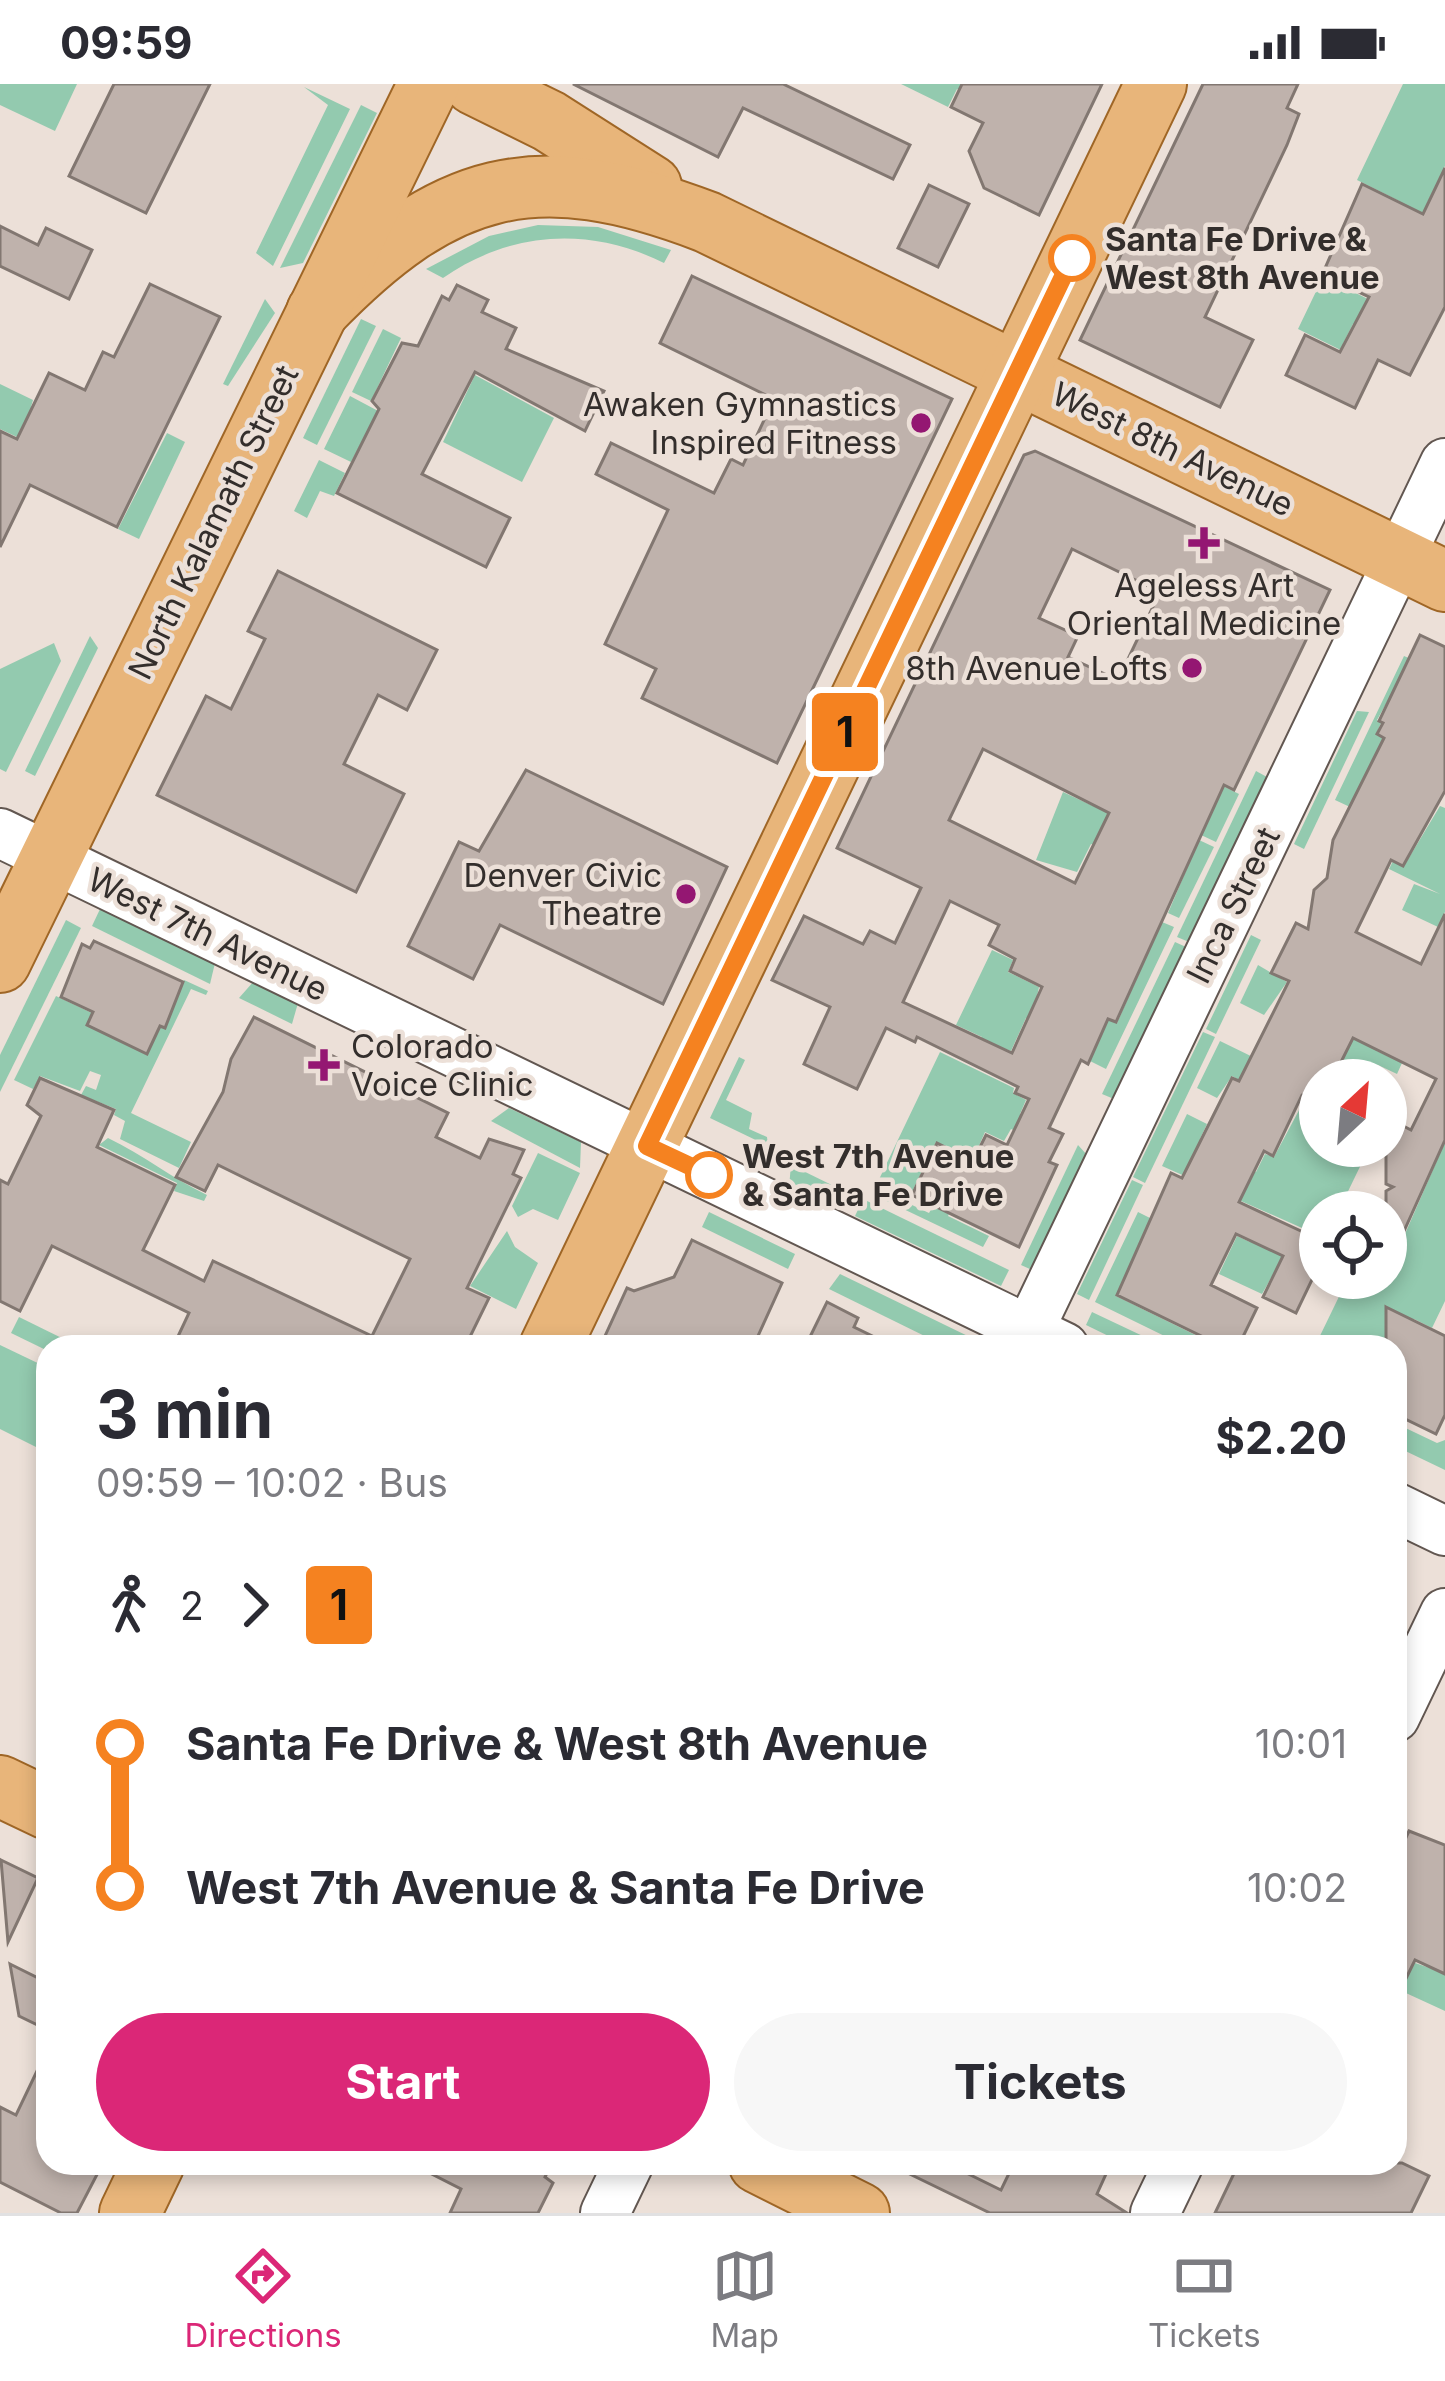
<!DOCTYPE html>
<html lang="en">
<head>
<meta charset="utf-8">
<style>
	:root { --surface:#fff; --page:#f7f7f7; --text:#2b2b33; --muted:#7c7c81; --line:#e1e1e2; --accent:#db2777 }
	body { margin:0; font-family:Inter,sans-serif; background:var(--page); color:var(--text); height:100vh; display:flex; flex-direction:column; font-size:45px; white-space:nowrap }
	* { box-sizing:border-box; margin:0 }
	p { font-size:39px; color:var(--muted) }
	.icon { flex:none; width:66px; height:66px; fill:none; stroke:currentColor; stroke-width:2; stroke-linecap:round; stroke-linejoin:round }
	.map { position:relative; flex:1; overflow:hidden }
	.drawer { position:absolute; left:36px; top:1251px; width:1371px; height:840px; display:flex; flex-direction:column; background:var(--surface); border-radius:36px; box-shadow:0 6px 18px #0003 }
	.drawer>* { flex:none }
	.badge { padding:0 24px; border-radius:9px; font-size:42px; line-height:78px }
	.needle { width:78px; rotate:26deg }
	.fabs { position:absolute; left:1299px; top:975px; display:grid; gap:24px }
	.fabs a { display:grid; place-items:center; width:108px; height:108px; border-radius:50%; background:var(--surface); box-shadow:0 6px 18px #0003; font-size:60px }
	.map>.badge { position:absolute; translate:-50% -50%; box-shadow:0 0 0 6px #fff }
	.legs { display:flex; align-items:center; gap:18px; height:132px; padding:0 60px; font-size:39px }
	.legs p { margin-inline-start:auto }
	.overview { display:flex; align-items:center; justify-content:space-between; height:204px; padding:0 60px }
	h1 { font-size:66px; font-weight:700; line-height:90px }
	.primary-button { display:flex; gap:24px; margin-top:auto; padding:24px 60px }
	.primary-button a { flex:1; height:138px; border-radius:72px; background:var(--accent); color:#fff; font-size:48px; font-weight:700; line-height:138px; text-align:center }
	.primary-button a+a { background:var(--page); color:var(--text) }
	ul { padding:0 60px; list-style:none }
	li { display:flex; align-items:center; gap:42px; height:144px; font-size:45px }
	li i { display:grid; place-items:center; width:18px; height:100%; margin:0 15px; background:currentColor }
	li i::after { content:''; width:30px; height:30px; margin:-15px; border:9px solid; border-radius:50%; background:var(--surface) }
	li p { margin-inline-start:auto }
	li:first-child i { background:linear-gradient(#0000 50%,currentColor 0) }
	li:last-child i { background:linear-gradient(currentColor 50%,#0000 0) }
	.status { display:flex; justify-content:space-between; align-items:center; height:84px; padding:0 60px; background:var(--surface); direction:ltr }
	.status svg { height:33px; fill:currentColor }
	.tab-bar { display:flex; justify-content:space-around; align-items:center; height:168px; border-top:3px solid var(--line); background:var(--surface); font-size:33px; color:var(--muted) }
	.tab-bar a { display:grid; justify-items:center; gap:6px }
	.tab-bar .selected { color:var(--accent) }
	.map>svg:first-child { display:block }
</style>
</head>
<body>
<div class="status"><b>09:59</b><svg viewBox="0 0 49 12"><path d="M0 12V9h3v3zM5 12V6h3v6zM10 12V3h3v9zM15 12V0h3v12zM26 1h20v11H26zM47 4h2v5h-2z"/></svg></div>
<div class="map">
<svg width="1445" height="2129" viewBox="0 0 1445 2129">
	<rect width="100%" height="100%" fill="#ece0d8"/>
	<g fill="#93caaf" fill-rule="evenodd">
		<polygon points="0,0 77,0 55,47 0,21"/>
		<polygon points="901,0 986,0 991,21 957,5 948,23"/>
		<polygon points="1403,0 1445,0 1445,82 1427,119 1435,123 1429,134 1386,145 1399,117 1357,96"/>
		<polygon points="304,3 350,25 273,182 256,169 328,21"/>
		<polygon points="361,21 377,29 303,179 280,184"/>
		<path d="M538,141l60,2 73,23 -7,13c-75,-37 -153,-32 -221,15l-17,-9 63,-33z"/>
		<polygon points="1323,193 1372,217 1360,243 1353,240 1343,260 1357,267 1355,273 1298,245"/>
		<polygon points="265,215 275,229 228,302 223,300"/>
		<polygon points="361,235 376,242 317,361 303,354"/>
		<polygon points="383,245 401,254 371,317 352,308"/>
		<polygon points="475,291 554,334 522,398 443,358"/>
		<polygon points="0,300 33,316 31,323 78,346 1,386 17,353 0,345"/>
		<polygon points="350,312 429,354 415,383 362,357 351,378 324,365"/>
		<polygon points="167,349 185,358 139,455 118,445"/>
		<polygon points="319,376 345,389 334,412 320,407 307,434 294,427"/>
		<polygon points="90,552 98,564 35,692 25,687"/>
		<polygon points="54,559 61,577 6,688 0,685 0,585"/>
		<polygon points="1404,572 1411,575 1377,636 1381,639 1376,650 1384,655 1374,699 1363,694 1350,723 1335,716"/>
		<polygon points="1357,627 1369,628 1304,765 1294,760"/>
		<polygon points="1256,687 1267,693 1189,858 1177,853"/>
		<polygon points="1106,696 1129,707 1103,765 1091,760 1077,788 1036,776 1063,708 1093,722"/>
		<polygon points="1223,702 1239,710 1216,758 1201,751"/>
		<polygon points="1440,722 1445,724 1445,828 1438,843 1402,826 1414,800 1440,810 1389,785 1393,777 1404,782"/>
		<polygon points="1199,756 1214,763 1179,834 1168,829"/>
		<polygon points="101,823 215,879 210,900 92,842"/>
		<polygon points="66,836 81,844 0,1008 0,971"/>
		<polygon points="1162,838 1174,843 1106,985 1090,977 1094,968 1087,964 1102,933 1117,939"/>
		<polygon points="1251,851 1261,856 1216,950 1206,945"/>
		<polygon points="1175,858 1186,863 1114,1015 1102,1010"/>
		<polygon points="992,866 1013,876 1008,888 1039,903 1032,936 1026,934 1011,967 1003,964 991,990 970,980 982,953 956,941"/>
		<polygon points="1258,881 1287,898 1264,931 1240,919"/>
		<polygon points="184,896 208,907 206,911 191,905 131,1029 191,1058 179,1084 120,1055 125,1037 114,1031 116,1025 81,1011 86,1002 96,1006 101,991 90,987 80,1007 40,992 33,1005 14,996 56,912 92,929 87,941 147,971 160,943 165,945"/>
		<polygon points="254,897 298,919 292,940 239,914"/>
		<polygon points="1361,937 1388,944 1377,967 1402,979 1397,990 1378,981 1371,996 1334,996 1343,977 1279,946"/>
		<polygon points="1203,948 1215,953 1145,1099 1133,1093"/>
		<polygon points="1220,957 1259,976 1239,996 1232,992 1217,1014 1197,1004"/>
		<path d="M940,968l74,36 -1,5 13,7 -6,14 21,10 -7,16 -23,-11 -7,12 -19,-9 -37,84 41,20 -6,11 -111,-53zM936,1058l26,12 -33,59 -17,-8 -2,-9z"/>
		<polygon points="739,973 745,976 726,1016 752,1029 749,1045 767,1053 768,1062 710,1034"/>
		<polygon points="1305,1015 1320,1022 1320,1062 1370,1062 1338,1128 1320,1128 1320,1152 1162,1082 1187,1030 1207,1040 1200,1055 1208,1059 1206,1065 1256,1088 1265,1070 1274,1073"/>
		<polygon points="509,1024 581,1058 580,1084 491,1037"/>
		<path d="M108,1054c36,17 63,40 99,57l-3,6 -30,-10 3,-8 -78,-38z"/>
		<polygon points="1445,1058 1445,1217 1432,1244 1414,1235 1395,1263 1349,1263 1324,1251 1317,1258 1348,1194 1372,1201 1376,1194 1386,1194 1403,1156 1386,1148 1386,1141 1405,1150"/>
		<polygon points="1078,1061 1087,1071 1032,1186 1021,1181"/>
		<polygon points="538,1069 580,1089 558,1136 533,1125 518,1133 512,1122"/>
		<polygon points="791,1081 846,1108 837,1127 789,1103"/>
		<polygon points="1132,1096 1143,1101 1089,1216 1077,1210"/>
		<polygon points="863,1115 1009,1186 1001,1202 855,1132"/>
		<polygon points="709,1128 795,1170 788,1185 702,1143"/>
		<polygon points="1138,1128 1152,1135 1116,1212 1220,1263 1187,1263 1095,1218"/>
		<polygon points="1263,1130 1298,1147 1262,1210 1219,1190 1237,1152 1250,1158"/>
		<polygon points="507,1147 515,1163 538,1179 516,1225 470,1202"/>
		<polygon points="840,1190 976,1256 972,1263 947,1263 829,1205"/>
		<polygon points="1092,1228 1166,1263 1131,1263 1086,1241"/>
		<polygon points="19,1233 80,1263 48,1267 11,1249"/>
		<polygon points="0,1261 48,1284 48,1369 0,1345"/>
		<polygon points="1395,1339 1437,1359 1445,1356 1445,1386 1395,1362"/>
		<polygon points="1415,1879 1445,1889 1445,1927 1395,1904 1395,1881 1410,1888"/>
	</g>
	<g fill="#bfb2ac" stroke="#827771" stroke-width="3" fill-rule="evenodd">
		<polygon points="114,0 210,0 146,129 69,92"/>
		<polygon points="573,0 783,0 910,61 893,95 743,24 718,73"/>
		<polygon points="962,0 1102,0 1039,131 984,104 969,67 983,39 951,23"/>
		<polygon points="1203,0 1298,0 1287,24 1299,30 1287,61 1205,233 1253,256 1220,323 1080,256"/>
		<polygon points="1445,84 1445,223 1410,291 1378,276 1355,324 1286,291 1305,251 1340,268 1369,213 1322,191 1362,100 1423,130"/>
		<polygon points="929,101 969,120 938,183 898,164"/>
		<polygon points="0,142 38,161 46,144 92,166 69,215 0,182"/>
		<polygon points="692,192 952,315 777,679 642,614 656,585 605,560 668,426 596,390 611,359 714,409 731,375 743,381 774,315 660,259"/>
		<polygon points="150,200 220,233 117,443 30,401 0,463 0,347 17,355 49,289 85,306 103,268 114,273"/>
		<polygon points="457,201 488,216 482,228 516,244 506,265 604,307 585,347 475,288 422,390 510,434 486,483 337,409 379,325 372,317 402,259 418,262 442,212 449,216"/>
		<path d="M1035,367l295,139 -96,200 -10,-5 -108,237 -8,-3 -20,45 -7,-4 -32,68 14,6 -14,28 8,3 -38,82 -107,-52 25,-52 36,18 13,-26 21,10 22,-46 -14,-6 3,-6 -101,-50 -2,5 -29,-14 -29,61 -53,-25 26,-57 -58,-27 32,-64 59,28 7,-13 25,12 26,-55 -84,-40 187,-393zM1072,465l88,43 -42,88 -50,-23 10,-21 -39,-18zM983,665l126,64 -34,70 -126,-63zM950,817l49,24 -10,20 26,14 -5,12 32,16 -30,66 -109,-51z"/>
		<polygon points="278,487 437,566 407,626 378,611 344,680 404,710 356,808 157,711 206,612 231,625 265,555 248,547"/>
		<polygon points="1420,551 1445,563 1445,707 1403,782 1391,776 1356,848 1421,880 1445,830 1445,1056 1386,1187 1386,1107 1393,1103 1386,1100 1386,1033 1411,1046 1436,995 1353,954 1332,996 1320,996 1320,1013 1302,1011 1273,1072 1264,1067 1239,1118 1320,1156 1320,1179 1296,1229 1263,1213 1283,1172 1236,1150 1211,1201 1257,1224 1238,1263 1224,1263 1117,1211 1171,1089 1182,1094 1232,994 1239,997 1289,897 1271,889 1296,839 1308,845 1314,806 1327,794 1333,756 1384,654 1377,650 1383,639 1379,637"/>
		<polygon points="526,686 727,783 663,920 500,841 473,895 408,862 459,758 479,767"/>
		<polygon points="94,857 183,898 165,944 160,942 147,970 87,941 93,928 61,913 82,860 90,864"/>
		<polygon points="254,933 448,1029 436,1053 480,1074 489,1055 524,1066 513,1090 521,1094 467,1204 489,1214 465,1263 173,1263 189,1229 52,1162 20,1227 0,1217 0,1096 8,1100 41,1032 27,1021 40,994 114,1026 97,1063 175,1101 143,1166 204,1197 213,1177 372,1252 410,1175 218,1081 205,1107 176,1093 223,1008 231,975"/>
		<polygon points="692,1156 782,1199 753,1263 600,1263 627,1204 634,1207 674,1193"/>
		<polygon points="827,1218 858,1234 854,1243 895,1263 805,1263"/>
		<polygon points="1386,1223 1445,1252 1445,1331 1436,1350 1395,1330 1395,1263 1386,1263"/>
		<polygon points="1409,1747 1445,1761 1445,1890 1415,1876 1395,1917 1395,1777"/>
		<polygon points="1,1776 38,1794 8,1858"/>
		<polygon points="10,1880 48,1899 48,1946 19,1932"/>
		<polygon points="48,1964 48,2079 103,2079 77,2129 61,2129 0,2098 0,2023 16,2031"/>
		<polygon points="410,2079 552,2079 545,2093 553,2099 538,2129 450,2129 461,2105"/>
		<polygon points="887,2079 946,2079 1001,2106 1014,2079 1111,2079 1097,2110 1127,2129 990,2129"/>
		<polygon points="1239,2079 1402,2079 1429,2092 1411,2129 1215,2129"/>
	</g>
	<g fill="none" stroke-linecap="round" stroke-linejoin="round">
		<g stroke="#625751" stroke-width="52">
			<g id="minor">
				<polyline points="0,749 1064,1263"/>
				<polyline points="1021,1263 1445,379"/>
				<polyline points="1395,1423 1445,1447"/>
				<polyline points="1395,1633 1445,1529"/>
				<polyline points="605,2129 629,2079"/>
				<polyline points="1155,2129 1179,2079"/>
			</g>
		</g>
		<g stroke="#9f6626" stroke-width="64">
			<g id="major">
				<polyline points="474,0 549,37 651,102"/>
				<path d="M317,228c128,-132 217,-156 390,-90l738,359"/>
				<polyline points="0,878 429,0"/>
				<polyline points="550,1263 1156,0"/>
				<polyline points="0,1702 48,1725"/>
				<polyline points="759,2079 859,2129"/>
				<polyline points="130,2129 154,2079"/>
			</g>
		</g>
		<use href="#minor" stroke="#fff" stroke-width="48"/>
		<use href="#major" stroke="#e8b57a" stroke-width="60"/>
	</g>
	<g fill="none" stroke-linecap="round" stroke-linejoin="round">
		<g stroke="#fff" stroke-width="27">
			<polyline id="line-1" points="709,1091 647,1062 1072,174"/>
		</g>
		<use href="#line-1" stroke="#f58220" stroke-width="18"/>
	</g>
	<g fill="#fff" stroke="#f58220" stroke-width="6">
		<circle cx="1072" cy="174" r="21"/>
		<circle cx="709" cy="1091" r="21"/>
	</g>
	<g fill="#941772" stroke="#ece0d8" stroke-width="4.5">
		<circle cx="921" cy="339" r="12"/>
		<path d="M1198 441h12v12h12v12h-12v12h-12v-12h-12v-12h12z"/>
		<circle cx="1192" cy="584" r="12"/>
		<circle cx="686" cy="810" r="12"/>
		<path d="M318 963h12v12h12v12h-12v12h-12v-12h-12v-12h12z"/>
	</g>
	<g text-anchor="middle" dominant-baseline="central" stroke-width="9" stroke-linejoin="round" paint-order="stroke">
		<g font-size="33" font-weight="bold" fill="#332e2c" stroke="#ece0d8" text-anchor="start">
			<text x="1105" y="155">Santa Fe Drive &amp;<tspan x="1105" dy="38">West 8th Avenue</tspan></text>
			<text x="742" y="1072">West 7th Avenue<tspan x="742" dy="38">&amp; Santa Fe Drive</tspan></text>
		</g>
		<g font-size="33" fill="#332e2c" stroke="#ece0d8" text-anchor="end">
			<text x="897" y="320">Awaken Gymnastics<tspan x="897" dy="38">Inspired Fitness</tspan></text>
			<text x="1204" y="501" text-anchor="middle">Ageless Art<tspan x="1204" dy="38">Oriental Medicine</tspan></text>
			<text x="1168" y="584">8th Avenue Lofts</text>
			<text x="662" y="791">Denver Civic<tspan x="662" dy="38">Theatre</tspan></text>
			<text x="351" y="962" text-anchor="start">Colorado<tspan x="351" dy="38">Voice Clinic</tspan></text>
		</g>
		<g font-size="33" fill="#332e2c" stroke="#ece0d8">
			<text transform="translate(1173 365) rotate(26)">West 8th Avenue</text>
			<text transform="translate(213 438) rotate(-64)">North Kalamath Street</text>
			<text transform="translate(1233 821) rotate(-64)">Inca Street</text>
			<text transform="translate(208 850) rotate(26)">West 7th Avenue</text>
		</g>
	</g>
</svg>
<div class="fabs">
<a><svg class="needle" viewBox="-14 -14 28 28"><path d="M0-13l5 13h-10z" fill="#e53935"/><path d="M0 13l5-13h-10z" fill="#7c7c81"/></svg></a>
<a><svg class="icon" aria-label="locate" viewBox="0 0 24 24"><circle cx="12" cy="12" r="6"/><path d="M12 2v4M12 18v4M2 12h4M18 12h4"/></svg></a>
</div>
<b class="badge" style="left:845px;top:648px;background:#f58220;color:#111">1</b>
<section class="drawer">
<div class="overview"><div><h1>3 min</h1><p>09:59 – 10:02 · Bus</p></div><b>$2.20</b></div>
<div class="legs"><svg class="icon" aria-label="walk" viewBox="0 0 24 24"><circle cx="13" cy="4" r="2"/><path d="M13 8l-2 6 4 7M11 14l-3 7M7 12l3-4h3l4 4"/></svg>2<svg class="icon" aria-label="forward" viewBox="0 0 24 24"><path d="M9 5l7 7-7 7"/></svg><b class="badge" style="background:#f58220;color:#111">1</b></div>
<ul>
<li><i style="color:#f58220"></i><b>Santa Fe Drive &amp; West 8th Avenue</b><p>10:01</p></li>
<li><i style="color:#f58220"></i><b>West 7th Avenue &amp; Santa Fe Drive</b><p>10:02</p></li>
</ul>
<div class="primary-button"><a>Start</a><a>Tickets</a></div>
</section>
</div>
<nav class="tab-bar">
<a class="selected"><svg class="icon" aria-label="directions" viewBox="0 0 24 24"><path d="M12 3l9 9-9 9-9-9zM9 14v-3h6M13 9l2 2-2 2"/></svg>Directions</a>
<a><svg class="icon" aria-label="map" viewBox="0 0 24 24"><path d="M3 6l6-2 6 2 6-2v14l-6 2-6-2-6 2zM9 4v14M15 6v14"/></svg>Map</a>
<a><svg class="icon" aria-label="tickets" viewBox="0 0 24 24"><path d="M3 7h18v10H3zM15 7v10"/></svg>Tickets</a>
</nav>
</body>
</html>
